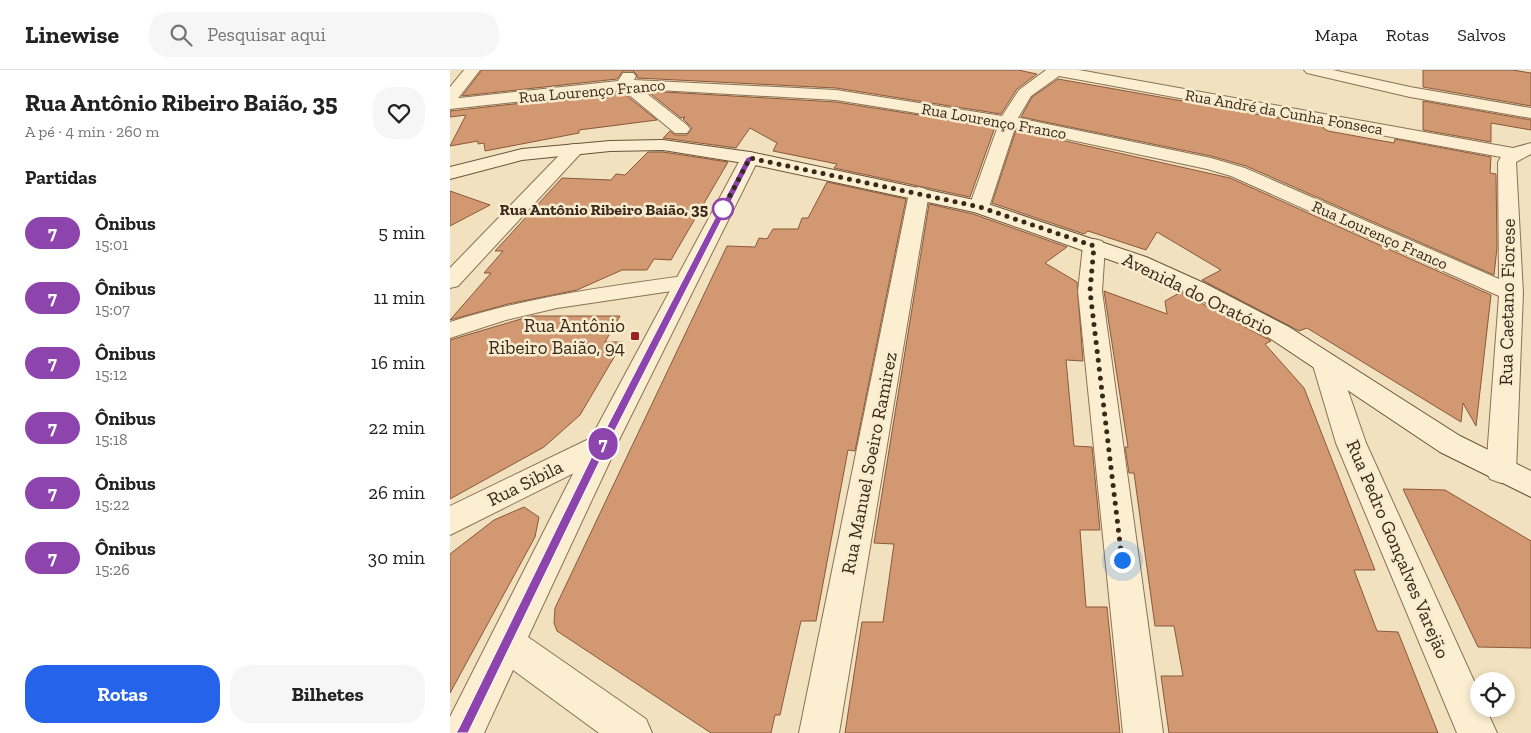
<!DOCTYPE html>
<html lang="pt">
<head>
<meta charset="utf-8">
<style>
	:root { --surface:#fff; --page:#f6f6f6; --text:#222; --muted:#767676; --line:#e0e0e0; --accent:#2563eb }
	body { margin:0; font-family:"Zilla Slab",serif; background:var(--page); color:var(--text); height:100vh; display:flex; flex-direction:column; font-size:19px; white-space:nowrap }
	* { box-sizing:border-box; margin:0 }
	p { font-size:16px; color:var(--muted) }
	.icon { flex:none; width:28px; height:28px; fill:none; stroke:currentColor; stroke-width:2; stroke-linecap:round; stroke-linejoin:round }
	.map { position:relative; flex:1; overflow:hidden }
	.sheet { display:flex; flex-direction:column; background:var(--surface); width:450px }
	.sheet>* { flex:none }
	.badge { padding:0 10px; border-radius:16px; font-size:18px; line-height:32px }
	.fabs { position:absolute; left:1020px; top:602px; display:grid; gap:10px }
	.fabs a { display:grid; place-items:center; width:45px; height:45px; border-radius:50%; background:var(--surface); box-shadow:0 2px 8px #0003; font-size:25px }
	.you { position:absolute; width:25px; height:25px; margin:-12px; border:4px solid #fff; border-radius:50%; background:#1a73e8; box-shadow:0 0 0 8px #1a73e833 }
	.map>.badge { position:absolute; translate:-50% -50%; box-shadow:0 0 0 2px #fff }
	h2 { padding:0 25px; font-size:19px; line-height:45px }
	.round { display:grid; place-items:center; flex:none; width:52px; height:52px; border-radius:20px; background:var(--page) }
	.summary { display:flex; align-items:center; justify-content:space-between; height:85px; padding:0 25px }
	h1 { font-size:24px; font-weight:700; line-height:38px }
	.action { display:flex; gap:10px; margin-top:auto; padding:10px 25px }
	.action a { flex:1; height:58px; border-radius:20px; background:var(--accent); color:#fff; font-size:20px; font-weight:700; line-height:58px; text-align:center }
	.action a+a { background:var(--page); color:var(--text) }
	ul { padding:0; list-style:none }
	li { display:flex; align-items:center; gap:15px; height:65px; padding:0 25px }
	li div { flex:1 }
	li b { display:block; font-size:19px }
	li em { font-style:normal }
	li .badge { min-width:55px; font-weight:700; text-align:center }
	header { display:flex; align-items:center; gap:30px; box-sizing:border-box; height:70px; padding:0 25px; background:var(--surface); border-bottom:1px solid var(--line) }
	header strong { font-size:24px }
	nav { display:flex; gap:28px; margin-inline-start:auto; font-size:18px }
	.search { width:350px; height:45px; background:var(--page); display:flex; align-items:center; gap:12px; box-sizing:border-box; padding:0 18px; border-radius:20px; color:var(--muted); font-size:19px }
	main { display:flex; flex:1; min-height:0 }
	.map>svg:first-child { display:block }
</style>
</head>
<body>
<header>
<strong>Linewise</strong>
<div class="search"><svg class="icon" aria-label="search" viewBox="0 0 24 24"><circle cx="10" cy="10" r="6"/><path d="M15 15l6 6"/></svg>Pesquisar aqui</div>
<nav><a>Mapa</a><a>Rotas</a><a>Salvos</a></nav>
</header>
<main>
<section class="sheet">
<div class="summary"><div><h1>Rua Antônio Ribeiro Baião, 35</h1><p>A pé · 4 min · 260 m</p></div><a class="round"><svg class="icon" aria-label="heart" viewBox="0 0 24 24"><path d="M12 20l-8-8c-3-5 5-10 8-4 3-6 11-1 8 4z"/></svg></a></div>
<h2>Partidas</h2>
<ul>
<li><span class="badge" style="background:#8e44ad;color:#fff">7</span><div><b>Ônibus</b><p>15:01</p></div><em>5 min</em></li>
<li><span class="badge" style="background:#8e44ad;color:#fff">7</span><div><b>Ônibus</b><p>15:07</p></div><em>11 min</em></li>
<li><span class="badge" style="background:#8e44ad;color:#fff">7</span><div><b>Ônibus</b><p>15:12</p></div><em>16 min</em></li>
<li><span class="badge" style="background:#8e44ad;color:#fff">7</span><div><b>Ônibus</b><p>15:18</p></div><em>22 min</em></li>
<li><span class="badge" style="background:#8e44ad;color:#fff">7</span><div><b>Ônibus</b><p>15:22</p></div><em>26 min</em></li>
<li><span class="badge" style="background:#8e44ad;color:#fff">7</span><div><b>Ônibus</b><p>15:26</p></div><em>30 min</em></li>
</ul>
<div class="action"><a>Rotas</a><a>Bilhetes</a></div>
</section>
<div class="map">
<svg width="1081" height="663" viewBox="0 0 1081 663">
	<rect width="100%" height="100%" fill="#f1e1be"/>
	<g fill="#d19871" stroke="#8a593a">
		<polygon points="32,0 568,0 587,4 567,19 551,44 386,18 187,8 187,5 183,1 173,1 167,9 12,26"/>
		<polygon points="973,0 1062,0 1081,3 1081,36 973,17"/>
		<polygon points="608,9 874,56 873,58 878,61 944,73 945,69 1041,87 1040,103 1046,104 1047,178 1044,205 796,96 761,86 571,47 582,27"/>
		<polygon points="197,21 386,32 545,57 520,127 384,98 387,94 323,81 327,73 300,58 286,78 213,68 220,61 225,65 237,65 242,58 233,49 235,47 231,48"/>
		<polygon points="172,22 207,50 129,60 129,63 35,81 34,73 28,74 28,71 0,76 16,45 0,47 0,41"/>
		<polygon points="973,31 1081,50 1081,60 1041,53 1041,72 973,60"/>
		<polygon points="566,60 780,108 1041,225 1026,356 1013,333 1011,352 857,258 849,261 752,210 771,200 707,162 696,180 638,161 634,164 542,133"/>
		<polygon points="198,82 213,82 278,92 221,190 204,189 197,200 172,200 127,220 58,234 0,250 41,203 34,203 53,181 45,181 112,108 161,110 166,104 175,105"/>
		<polygon points="377,112 456,129 405,381 398,380 366,551 351,551 330,645 325,645 321,663 261,663 107,561 104,553 105,538 277,176 305,177 309,168 317,169 323,159 348,159 352,148 358,148"/>
		<polygon points="0,121 40,135 0,156"/>
		<polygon points="479,134 523,144 617,177 595,193 627,212 633,291 616,290 624,376 642,377 650,460 630,460 636,537 657,537 670,663 395,663 412,552 433,552 444,474 424,473"/>
		<polygon points="654,221 717,244 715,231 731,222 821,271 815,274 854,318 925,500 904,500 927,561 948,562 988,663 719,663 711,606 733,606 724,556 705,556 684,403 679,403 675,377 678,377"/>
		<polygon points="81,246 170,246 155,272 173,272 130,345 94,377 0,429 0,270"/>
		<polygon points="953,419 995,420 1081,471 1081,578 1028,577"/>
		<polygon points="74,437 89,447 85,467 0,623 0,484 44,450"/>
	</g>
	<g fill="none" stroke-linecap="round" stroke-linejoin="round">
		<g stroke="#8a7155" stroke-width="2">
			<g id="minor">
				<path d="M596,0h33l434,78 18,-5v11l-15,8 7,131 -7,178 -4,8 -11,4 -11,-4 -4,-8 13,-175 -268,-120 -24,-7 -192,-41 -26,79 -3,4 -7,2 -7,-2 -3,-4 29,-81 -162,-26 -195,-11 46,36 3,4 -3,4h-12l-52,-43 -173,19v-10l168,-18 5,-8h10l3,3 -2,4 202,10 166,26 17,-26zM609,6l442,81 -3,5 1,117 -254,-111 -34,-10 -193,-40 13,-22z"/>
				<polygon points="854,0 883,0 960,17 1081,38 1081,48 960,27 857,3"/>
				<polygon points="125,74 131,75 134,79 131,83 8,216 0,218 0,198 119,75"/>
				<polygon points="469,117 476,119 479,123 389,663 349,663 459,123 462,119"/>
				<polygon points="644,169 652,171 655,176 652,221 713,663 673,663 628,221 633,176 636,171"/>
				<path d="M234,206l8,2 4,5 -4,5 -135,20 -51,12 -56,18v-16c78,-25 153,-35 234,-46z"/>
				<polygon points="875,283 884,286 888,292 916,373 1029,622 1029,639 1036,639 1047,663 1007,663 886,373 862,292 866,286"/>
				<polygon points="152,365 162,368 167,376 78,567 196,649 202,663 149,663 63,600 34,663 0,663 0,647 137,376 142,368"/>
			</g>
		</g>
		<g stroke="#8a7155" stroke-width="2">
			<g id="tertiary">
				<polygon points="14,0 30,0 6,31 0,33 0,17"/>
				<polygon points="300,82 307,84 309,88 162,384 0,465 0,436 141,368 291,88 293,84"/>
			</g>
		</g>
		<g stroke="#6b5239" stroke-width="2">
			<polygon id="secondary" points="213,70 300,82 529,131 696,187 756,214 839,257 1010,366 1081,401 1081,427 990,382 821,269 740,224 680,197 524,142 300,94 213,80 160,81 72,90 0,109 0,97 72,79 160,71"/>
		</g>
		<use href="#minor" fill="#fbeed1" fill-rule="evenodd"/>
		<use href="#tertiary" fill="#fbeed1" fill-rule="evenodd"/>
		<use href="#secondary" fill="#fbeed1" fill-rule="evenodd"/>
	</g>
	<polygon fill="#8e44ad" stroke="#fff" points="300,86 303,88 157,376 18,663 6,663 9,658 147,376 296,88"/>
	<g fill="none" stroke-linecap="round" stroke-linejoin="round">
		<polyline stroke="#38291b" stroke-width="5" stroke-dasharray="0 9" points="273,139 270,144 300,88 530,137 644,176 640,221 672,490"/>
	</g>
	<circle fill="#fff" stroke="#8e44ad" stroke-width="2.5" cx="273" cy="139" r="10"/>
	<rect fill="#9d2123" stroke="#f8ebce" stroke-width="2" x="180" y="261" width="10" height="10" rx="2.5"/>
	<g text-anchor="middle" dominant-baseline="central" stroke-width="5" stroke-linejoin="round" paint-order="stroke">
		<g font-size="16" fill="#38291b" stroke="#f8ebce">
			<text transform="translate(142 21) rotate(-5)">Rua Lourenço Franco</text>
			<text transform="translate(834 42) rotate(10)">Rua André da Cunha Fonseca</text>
			<text transform="translate(544 51) rotate(10)">Rua Lourenço Franco</text>
			<text transform="translate(930 165) rotate(24)">Rua Lourenço Franco</text>
		</g>
		<g font-size="16" font-weight="bold" fill="#38291b" stroke="#f8ebce" text-anchor="end">
			<text x="258" y="139">Rua Antônio Ribeiro Baião, 35</text>
		</g>
		<g font-size="19" fill="#38291b" stroke="#f8ebce">
			<text transform="translate(748 224) rotate(26)">Avenida do Oratório</text>
			<text transform="translate(1057 232) rotate(-89)">Rua Caetano Fiorese</text>
			<text transform="translate(419 393) rotate(-79)">Rua Manuel Soeiro Ramirez</text>
			<text transform="translate(75 413) rotate(-26)">Rua Sibila</text>
			<text transform="translate(948 479) rotate(67)">Rua Pedro Gonçalves Varejão</text>
		</g>
		<g font-size="19" fill="#38291b" stroke="#f8ebce" text-anchor="end">
			<text x="175" y="255">Rua Antônio<tspan x="175" dy="22">Ribeiro Baião, 94</tspan></text>
		</g>
	</g>
</svg>
<div class="fabs">
<a><svg class="icon" aria-label="locate" viewBox="0 0 24 24"><circle cx="12" cy="12" r="6"/><path d="M12 2v4M12 18v4M2 12h4M18 12h4"/></svg></a>
</div>
<div class="you" style="left:672px;top:490px"></div>
<b class="badge" style="left:153px;top:374px;background:#8e44ad;color:#fff">7</b>
</div>
</main>
</body>
</html>
